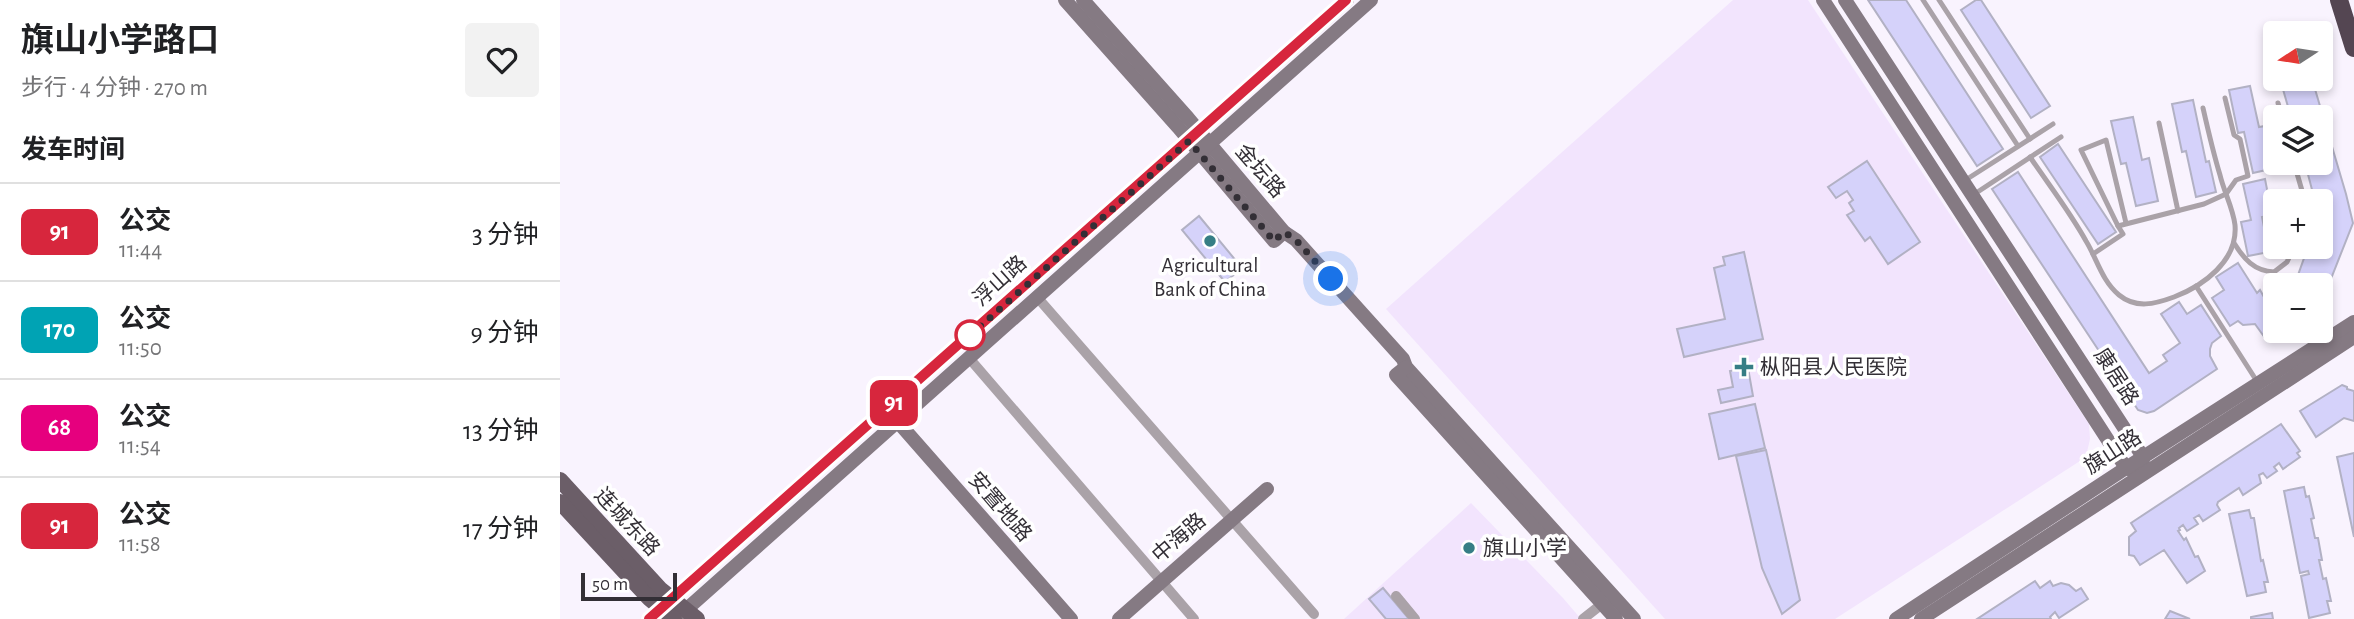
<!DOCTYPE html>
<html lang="zh">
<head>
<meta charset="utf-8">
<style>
	:root { --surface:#fff; --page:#f2f2f2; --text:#202124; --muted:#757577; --line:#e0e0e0 }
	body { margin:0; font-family:"Alegreya Sans","Noto Sans SC",sans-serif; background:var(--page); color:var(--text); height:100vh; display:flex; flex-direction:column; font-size:26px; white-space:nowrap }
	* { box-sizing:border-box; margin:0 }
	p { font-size:23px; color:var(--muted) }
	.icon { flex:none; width:38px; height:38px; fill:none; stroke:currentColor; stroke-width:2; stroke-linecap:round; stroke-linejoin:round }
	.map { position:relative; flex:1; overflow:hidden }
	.sheet { display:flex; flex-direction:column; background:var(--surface); width:560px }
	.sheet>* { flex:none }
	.badge { padding:0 14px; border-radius:10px; font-size:24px; line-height:46px }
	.needle { width:46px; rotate:258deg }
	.fabs { position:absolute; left:1703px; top:21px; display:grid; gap:14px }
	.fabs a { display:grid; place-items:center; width:70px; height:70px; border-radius:7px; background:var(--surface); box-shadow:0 4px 10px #0003; font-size:35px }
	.scale { position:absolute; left:21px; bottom:18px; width:96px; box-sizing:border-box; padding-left:7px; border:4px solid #332f36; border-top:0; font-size:19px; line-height:24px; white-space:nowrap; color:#332f36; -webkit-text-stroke:5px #fff; paint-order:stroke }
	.you { position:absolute; width:35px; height:35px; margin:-18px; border:5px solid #fff; border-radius:50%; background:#1a73e8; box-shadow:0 0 0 10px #1a73e833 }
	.map>.badge { position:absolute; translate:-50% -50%; box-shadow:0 0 0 4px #fff }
	h2 { padding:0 21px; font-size:26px; line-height:63px }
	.round { display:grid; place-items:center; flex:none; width:74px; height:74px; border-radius:7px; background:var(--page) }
	.summary { display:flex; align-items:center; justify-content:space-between; height:119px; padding:0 21px }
	h1 { font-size:33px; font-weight:700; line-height:52px }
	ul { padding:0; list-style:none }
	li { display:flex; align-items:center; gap:21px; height:98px; padding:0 21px; border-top:2px solid var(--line) }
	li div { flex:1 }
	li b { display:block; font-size:26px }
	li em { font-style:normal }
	li .badge { min-width:77px; font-weight:700; text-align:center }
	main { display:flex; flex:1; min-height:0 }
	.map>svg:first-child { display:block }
</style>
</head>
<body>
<main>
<section class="sheet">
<div class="summary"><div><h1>旗山小学路口</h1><p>步行 · 4 分钟 · 270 m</p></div><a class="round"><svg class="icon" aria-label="heart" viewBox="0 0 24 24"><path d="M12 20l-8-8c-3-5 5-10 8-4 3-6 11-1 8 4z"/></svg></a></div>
<h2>发车时间</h2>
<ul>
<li><span class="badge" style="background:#d7263d;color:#fff">91</span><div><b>公交</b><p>11:44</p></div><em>3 分钟</em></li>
<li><span class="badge" style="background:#00a3b4;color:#fff">170</span><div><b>公交</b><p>11:50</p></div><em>9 分钟</em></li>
<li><span class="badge" style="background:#e6007e;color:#fff">68</span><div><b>公交</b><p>11:54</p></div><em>13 分钟</em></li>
<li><span class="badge" style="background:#d7263d;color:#fff">91</span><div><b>公交</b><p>11:58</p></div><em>17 分钟</em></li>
</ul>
</section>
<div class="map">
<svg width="1794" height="619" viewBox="0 0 1794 619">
	<rect width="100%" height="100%" fill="#f9f3fe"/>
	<g fill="#f2e4fd">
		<polygon points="1173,0 1248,0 1529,424 1530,439 1527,452 1520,461 1275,619 1105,619 826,309"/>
		<polygon points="911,503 1003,598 1021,619 784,619"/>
	</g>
	<g fill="#d5d2fa" stroke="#b2b1c4" stroke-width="2">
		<polygon points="1308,0 1346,0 1443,149 1417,166"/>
		<polygon points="1416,0 1421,0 1490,106 1471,118 1401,10"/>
		<polygon points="1720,79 1752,79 1786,194 1793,223 1763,299 1760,301 1760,285 1722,285 1738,275 1748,247 1760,247 1760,201 1755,201 1745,163 1760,163 1760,117 1731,117"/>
		<polygon points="1690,86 1699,127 1705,126 1715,168 1693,173 1684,132 1678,133 1669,90"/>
		<polygon points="1633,100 1646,162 1649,161 1656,192 1636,197 1626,151 1622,152 1612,104"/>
		<polygon points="1573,117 1582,160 1589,158 1598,201 1576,206 1566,163 1561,164 1551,121"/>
		<polygon points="1498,144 1556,232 1538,244 1480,157"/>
		<polygon points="1307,161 1360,242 1328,264 1310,237 1305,241 1287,215 1294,211 1289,203 1293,200 1287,191 1276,198 1268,187"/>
		<polygon points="1458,172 1589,373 1607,361 1603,355 1620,343 1601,314 1619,302 1627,314 1641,305 1661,336 1652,343 1650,349 1650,356 1657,369 1594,411 1587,413 1578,410 1432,189"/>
		<polygon points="1705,179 1712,215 1702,217 1709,252 1688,256 1681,222 1691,220 1683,184"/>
		<polygon points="639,216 682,268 665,282 622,230"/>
		<polygon points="1184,252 1203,339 1124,357 1117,329 1165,319 1154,268 1165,265 1163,257"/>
		<polygon points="1678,263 1697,293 1700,290 1704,297 1715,290 1716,331 1705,338 1695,324 1683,325 1678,321 1670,326 1652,298 1664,290 1656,277"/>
		<polygon points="1188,368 1193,396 1161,403 1158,390 1173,387 1170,371"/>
		<polygon points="1782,385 1787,387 1787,389 1794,391 1794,421 1784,418 1756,437 1740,411"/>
		<polygon points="1195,404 1205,448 1159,459 1149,414"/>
		<polygon points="1721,424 1740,451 1737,453 1740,457 1723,469 1719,463 1714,467 1717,471 1707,478 1703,473 1699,475 1701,483 1683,495 1679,488 1658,502 1657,505 1660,510 1643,521 1639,515 1634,518 1638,524 1627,531 1623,525 1619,528 1620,530 1618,531 1624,540 1626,538 1635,557 1638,556 1645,571 1627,583 1604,550 1580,565 1574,556 1569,555 1569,537 1576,531 1571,523"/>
		<polygon points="1206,450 1240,600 1222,614 1202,568 1176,456"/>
		<polygon points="1794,453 1794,537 1777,457"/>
		<polygon points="1744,487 1746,497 1749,496 1754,518 1751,519 1755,538 1758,538 1762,560 1759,560 1763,579 1766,578 1771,601 1767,601 1770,613 1749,618 1741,576 1749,574 1748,571 1740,573 1724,491"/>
		<polygon points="1689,510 1691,518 1694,518 1701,561 1703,560 1708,582 1704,582 1706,592 1687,596 1669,514"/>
		<polygon points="1475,581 1480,588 1490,581 1493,586 1501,583 1509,585 1516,591 1521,588 1528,599 1499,618 1495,612 1490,617 1491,619 1417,619"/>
		<polygon points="823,588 849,619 826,619 809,599"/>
		<polygon points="1610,611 1630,619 1605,619"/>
		<polygon points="1712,613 1713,619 1691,619 1691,617"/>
	</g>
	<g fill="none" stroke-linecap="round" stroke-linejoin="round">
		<g stroke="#aaa2a8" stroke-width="5">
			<polyline points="1363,0 1458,146"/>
			<polyline points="1379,0 1470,139"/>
			<polyline points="1718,103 1722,117"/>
			<polyline points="1599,123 1618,211"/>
			<path d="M1470,157c19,28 40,55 56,84 11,18 16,40 33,54 17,14 36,9 55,2 29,-11 64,-36 61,-72 -2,-17 -11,-33 -15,-50 -7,-23 -12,-45 -17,-67"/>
			<polyline points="1734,163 1745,201"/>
			<polyline points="1404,181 1493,124"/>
			<polyline points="1413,195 1501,137"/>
			<polyline points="1558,226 1521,150 1546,140 1566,223"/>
			<path d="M1674,243c10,16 20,28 40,29l13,-10 7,-15"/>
			<polyline points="1533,254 1563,234 1558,226 1644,204 1666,194 1676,180 1688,176 1680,139 1674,135 1665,98"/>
			<polyline points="1636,286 1698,383"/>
		</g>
		<g stroke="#aaa2a8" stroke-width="10">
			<polyline points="477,297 754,614"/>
			<polyline points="409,358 634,619"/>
			<polyline points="836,596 855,619"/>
			<polyline points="1023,619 1042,604"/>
		</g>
		<g stroke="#857a83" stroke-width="14">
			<polyline points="505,0 618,127 714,241 724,232"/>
			<polyline points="523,0 628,118 724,232 736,240 843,359 846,367 1074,619"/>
			<polyline points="1263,0 1566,468 1582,474 1583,457 1285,0"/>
			<polyline points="846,367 836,375 1056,619"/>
			<polyline points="338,422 511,619"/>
			<polyline points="119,616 811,0"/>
			<polyline points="89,619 787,0"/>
			<polyline points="559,619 707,489"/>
			<polyline points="1336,619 1566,468 1794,322"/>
			<polyline points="1361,619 1794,337"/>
		</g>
		<g stroke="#6b5e68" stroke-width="16">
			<polyline points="0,480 100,589 137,619"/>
			<polyline points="0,502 89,598 114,619"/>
		</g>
		<polyline stroke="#544652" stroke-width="18" points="1779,0 1794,48"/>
	</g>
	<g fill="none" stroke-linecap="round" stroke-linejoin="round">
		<g stroke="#fff" stroke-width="16">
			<polyline id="line" points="89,619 786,0"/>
		</g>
		<use href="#line" stroke="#d7263d" stroke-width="10"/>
		<polyline stroke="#332f36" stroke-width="7" stroke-dasharray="0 12.6" points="410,335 406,339 629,141 714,241 724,232 736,240 771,279"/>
	</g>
	<g fill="#367e85" stroke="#fff" stroke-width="2.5">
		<circle cx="650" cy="241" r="7"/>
		<path d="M1180.5 356.5h7v7h7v7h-7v7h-7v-7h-7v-7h7z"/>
		<circle cx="909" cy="548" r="7"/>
	</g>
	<circle fill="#fff" stroke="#d7263d" stroke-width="3.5" cx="410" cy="335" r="14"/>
	<g text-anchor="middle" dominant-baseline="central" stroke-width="7" stroke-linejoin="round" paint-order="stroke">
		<g font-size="21" fill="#332f36" stroke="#fff">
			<text transform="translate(700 171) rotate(49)">金坛路</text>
			<text transform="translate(440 281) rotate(-42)">浮山路</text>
			<text transform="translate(1556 377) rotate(57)">康居路</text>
			<text transform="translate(1553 452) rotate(-33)">旗山路</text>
			<text transform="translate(440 507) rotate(49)">安置地路</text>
			<text transform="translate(67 522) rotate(47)">连城东路</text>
			<text transform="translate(619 538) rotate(-41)">中海路</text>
		</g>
		<g font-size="21" fill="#332f36" stroke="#fff" text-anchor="start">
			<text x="650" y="265" text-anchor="middle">Agricultural<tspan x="650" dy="24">Bank of China</tspan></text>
			<text x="1200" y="367">枞阳县人民医院</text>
			<text x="923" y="548">旗山小学</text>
		</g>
	</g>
</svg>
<div class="fabs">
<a><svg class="needle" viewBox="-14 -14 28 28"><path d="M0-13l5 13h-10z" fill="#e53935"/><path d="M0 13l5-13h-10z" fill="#757577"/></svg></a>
<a><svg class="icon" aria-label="layers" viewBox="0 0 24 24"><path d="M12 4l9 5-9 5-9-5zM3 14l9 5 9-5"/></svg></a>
<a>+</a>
<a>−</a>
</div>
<div class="scale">50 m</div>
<div class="you" style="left:771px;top:279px"></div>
<b class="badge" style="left:334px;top:403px;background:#d7263d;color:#fff">91</b>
</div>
</main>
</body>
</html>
